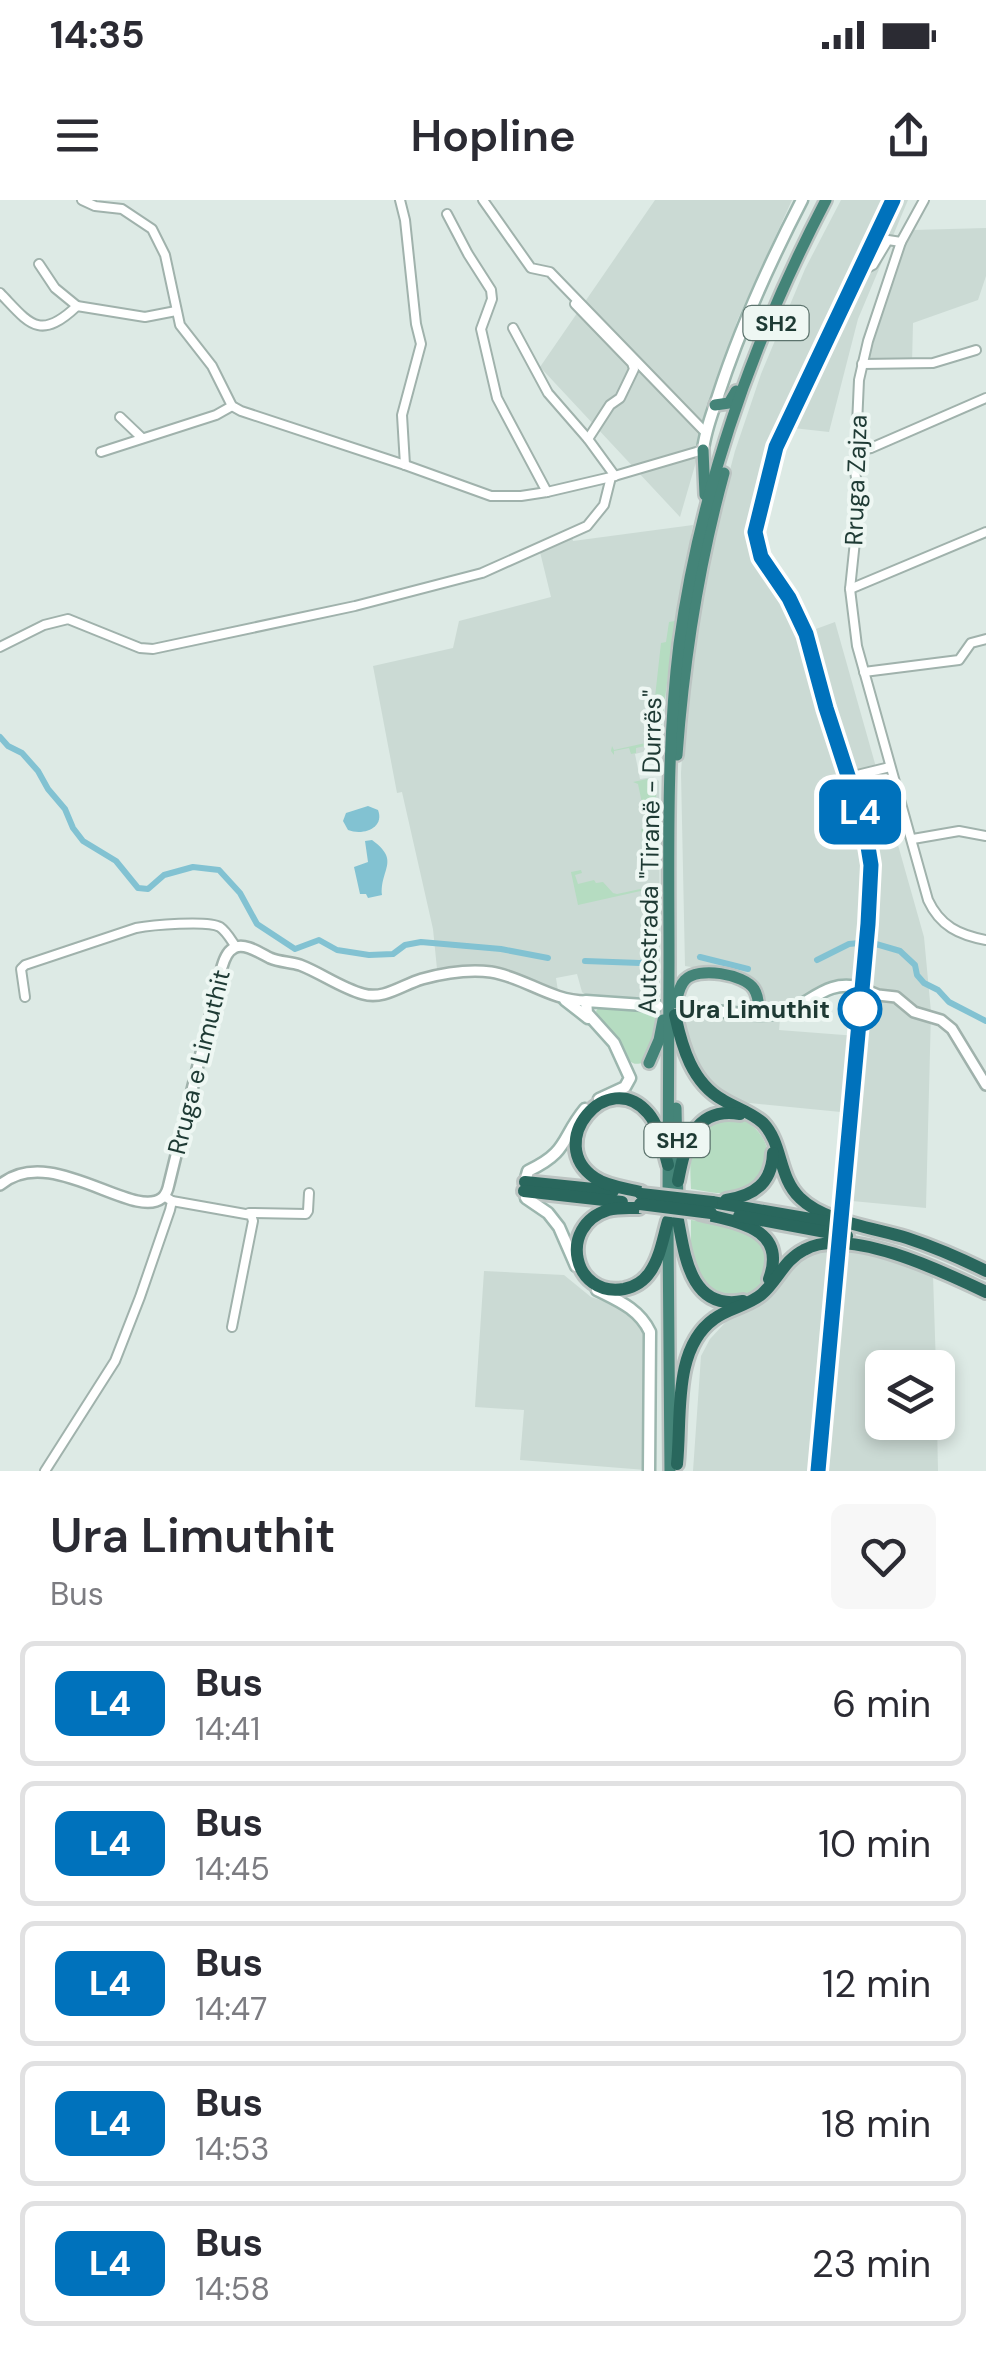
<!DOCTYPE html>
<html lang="en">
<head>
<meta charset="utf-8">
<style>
	:root { --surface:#fff; --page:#f7f7f7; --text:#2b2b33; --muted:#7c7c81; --line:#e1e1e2 }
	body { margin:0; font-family:"DM Sans",sans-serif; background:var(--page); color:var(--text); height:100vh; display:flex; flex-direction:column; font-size:38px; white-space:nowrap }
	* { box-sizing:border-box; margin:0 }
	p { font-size:32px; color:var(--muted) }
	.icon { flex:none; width:55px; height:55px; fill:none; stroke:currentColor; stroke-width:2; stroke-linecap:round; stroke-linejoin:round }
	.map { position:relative; height:1271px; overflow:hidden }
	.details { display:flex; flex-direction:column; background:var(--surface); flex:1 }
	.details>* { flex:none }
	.badge { padding:0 20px; border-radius:15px; font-size:35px; line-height:65px }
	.controls { position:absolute; left:865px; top:1150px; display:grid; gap:20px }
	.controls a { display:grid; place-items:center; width:90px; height:90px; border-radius:15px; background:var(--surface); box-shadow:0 5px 15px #0003; font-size:50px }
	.map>.badge { position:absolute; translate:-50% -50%; box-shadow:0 0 0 5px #fff }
	.round { display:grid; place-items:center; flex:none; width:105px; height:105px; border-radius:15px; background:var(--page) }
	.head { display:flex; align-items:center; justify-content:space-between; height:170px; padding:0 50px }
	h1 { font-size:48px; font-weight:600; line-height:75px }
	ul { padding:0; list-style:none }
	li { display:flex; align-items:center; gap:30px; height:125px; margin:0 20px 15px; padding:0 30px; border:5px solid var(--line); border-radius:15px }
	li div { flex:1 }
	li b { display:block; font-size:38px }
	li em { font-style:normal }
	li .badge { min-width:110px; font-weight:700; text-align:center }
	.status { display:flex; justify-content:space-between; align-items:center; height:70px; padding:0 50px; background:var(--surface); direction:ltr }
	.status svg { height:28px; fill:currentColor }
	header { display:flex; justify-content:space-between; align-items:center; height:130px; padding:0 50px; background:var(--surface); font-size:45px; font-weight:600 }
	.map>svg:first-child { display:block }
</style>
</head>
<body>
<div class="status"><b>14:35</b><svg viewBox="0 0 49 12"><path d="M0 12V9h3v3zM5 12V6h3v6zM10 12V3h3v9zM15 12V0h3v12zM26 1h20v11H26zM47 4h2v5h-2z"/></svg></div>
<header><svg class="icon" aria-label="menu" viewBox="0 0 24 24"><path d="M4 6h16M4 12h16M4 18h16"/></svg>Hopline<svg class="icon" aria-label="share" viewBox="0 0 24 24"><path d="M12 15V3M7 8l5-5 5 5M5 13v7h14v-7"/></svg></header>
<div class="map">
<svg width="986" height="1271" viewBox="0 0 986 1271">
	<rect width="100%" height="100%" fill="#ddeae5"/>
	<g fill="#cbdad4">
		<polygon points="655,0 792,0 737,121 680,317 540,167"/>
		<polygon points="841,0 908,0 858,119 829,232 784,227 755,337 805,433 835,422 924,737 931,812 926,1008 852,1001 850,1009 843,1006 851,913 740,902 721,893 705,879 689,851 689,838 684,834 685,812 780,819 779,830 857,836 861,788 855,778 824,784 794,805 770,810 765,805 758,790 715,771 685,766 681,573 686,493 715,326 735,251 761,174 805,69"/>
		<polygon points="986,28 986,76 978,100 913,123 912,163 862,164 894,66 913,30"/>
		<polygon points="693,325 675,421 659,548 635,554 640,579 653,577 659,581 660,801 586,796 582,792 577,774 556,778 558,791 521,775 498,768 461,765 437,769 433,729 402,592 397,593 373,466 453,448 459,421 551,397 540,352 572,337 573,341"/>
		<polygon points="834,1048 890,1060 933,1075 936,1167 882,1168 882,1222 937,1223 938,1271 693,1271 701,1156 710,1139 734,1113 799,1059 812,1052"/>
		<polygon points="484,1071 564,1075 591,1097 622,1107 641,1125 645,1143 646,1270 520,1260 524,1210 475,1207"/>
	</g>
	<g fill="#b5dcc1">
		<polygon points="675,421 659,544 651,548 650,545 636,548 636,553 631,554 629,548 614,551 614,555 611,551 612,546 614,550 650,542 661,443 666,442 669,422"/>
		<polygon points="647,579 653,582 656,587 657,646 650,651 645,649 641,629 647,627 638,584 633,582"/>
		<polygon points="581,670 582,673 575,675 578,684 594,680 596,683 603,682 613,693 617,694 645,688 645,690 578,705 571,672"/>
		<path d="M600,806l60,4 -3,25 -13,28c-8,1 -9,2 -16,-3 -10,-8 -29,-37 -32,-49z"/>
		<path d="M740,918c36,17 40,62 -2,74 -14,4 -33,-1 -47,-3 -1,-24 -4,-57 23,-69 6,-3 18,-2 26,-2z"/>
		<path d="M691,1020l39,4 28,12 10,17c-1,10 0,22 -6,30 -14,19 -49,18 -61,-2 -12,-18 -10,-40 -10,-61z"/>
	</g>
	<g fill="#82c2d2">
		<path d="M368,606l10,4c7,18 -15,26 -30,20l-5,-9 3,-8z"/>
		<path d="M372,640c29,21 8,29 10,55l-14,3 -2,-4h-6l-6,-27 14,-5 -3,-21z"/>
	</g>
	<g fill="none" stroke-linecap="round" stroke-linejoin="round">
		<g stroke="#82c2d2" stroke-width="6">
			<polyline points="0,537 8,546 22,553 38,571 48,589 65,609 73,628 83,641 116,661 138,688 148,689 164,675 193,667 219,670 240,693 257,724 295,749 319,740 337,750 369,755 393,754 405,745 421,742 501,749 548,758"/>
			<polyline points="700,757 748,769"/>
			<polyline points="817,760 849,744 869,742 900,751 915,765 917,775 924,783 938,790 949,802 986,821"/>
			<polyline points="585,761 640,763 654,761"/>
		</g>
		<g stroke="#a0b2ac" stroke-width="12">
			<g id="minor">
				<polyline points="82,0 95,6 122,9 152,29 165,55 180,125 212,166 232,206 241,211 405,265 491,296 521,296 547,292 611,277 703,250"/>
				<polyline points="400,0 405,20 416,124 421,144 402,215 405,265"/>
				<polyline points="483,0 531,68 550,72 706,233"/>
				<path d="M924,0l-23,42 -33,99 -9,39 -4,90 4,33 -9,86 7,57 71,254c12,26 31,35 58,40"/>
				<polyline points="447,14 468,54 491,90 492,99 481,129 497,198 547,292"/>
				<polyline points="39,64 55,88 77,106"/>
				<polyline points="862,66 867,68 873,65 888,40 901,42"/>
				<path d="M0,93c29,30 39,49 77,13l68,11 31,-6"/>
				<polyline points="575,104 632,163 634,169 620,198 610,205 588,239 615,276"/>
				<polyline points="513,128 548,193 588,239"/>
				<polyline points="862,164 933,163 976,150"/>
				<polyline points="120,217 142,238"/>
				<polyline points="855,251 871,248 986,198"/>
				<polyline points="101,252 216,215 232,206"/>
				<polyline points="850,389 986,332"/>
				<polyline points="0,447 44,425 68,419 140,448 153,449 355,406 482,373 587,326 604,305 611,277"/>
				<polyline points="864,472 959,460 971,443 986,439"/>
				<polyline points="849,577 890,567"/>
				<polyline points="913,639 959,631 986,636"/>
				<path d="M25,797l-4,-28 4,-4 111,-37c15,-3 72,-8 84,-1 7,5 11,13 16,20"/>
				<polyline points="172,1001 251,1015 253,1021 232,1127"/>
				<polyline points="249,1013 306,1014 308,1011 309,993"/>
				<polyline points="45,1271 115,1161 140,1097 170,1010 172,1001 164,996"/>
			</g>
		</g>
		<g stroke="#a0b2ac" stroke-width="14">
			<g id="tertiary">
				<polyline points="861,788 878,795 896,797 914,812 941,820 952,829 986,885"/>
				<path d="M0,985c50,-43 133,36 162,13 4,-3 6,-9 7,-14l53,-217c2,-7 5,-16 12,-19 10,-6 26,5 36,10 9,4 20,4 30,7 21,8 41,23 63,29 21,6 39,-9 59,-15 22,-6 45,-10 69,-7 33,5 60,29 95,29"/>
			</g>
		</g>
		<g stroke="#9cb6ae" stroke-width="15">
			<g id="secondary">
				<path d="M703,250c2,-19 9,-36 15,-54 22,-68 51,-132 84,-196"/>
				<polyline points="565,800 588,818"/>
				<path d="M688,807c27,3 58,10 86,7 34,-3 48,-37 87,-26"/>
				<polyline points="599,899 625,887 630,878 614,843 587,813 586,801 658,806"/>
				<path d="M843,1006c7,-76 13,-152 19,-228 5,-47 15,-97 4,-144 -10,-42 -26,-82 -39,-123 -10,-29 -14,-60 -26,-88 -13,-32 -46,-59 -46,-95l21,-81 117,-247"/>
				<path d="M576,1066l-17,-39 -11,-14 -22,-15 -1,-16 3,-11c41,-19 33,-33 57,-62"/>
				<path d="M597,1090c22,11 42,19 53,42l-1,139"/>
				<polyline points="818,1271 839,1049"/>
			</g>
		</g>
		<g stroke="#bcc4c2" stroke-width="16">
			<g id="trunk">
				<polyline points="715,205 729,203 736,191"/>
				<polyline points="703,250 705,295"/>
				<path d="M677,555c7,-95 22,-191 47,-282"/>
				<path d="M676,803c2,-8 3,-17 9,-23 13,-14 59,-6 69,9 5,8 5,16 4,25"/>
				<polyline points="649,863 659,840 663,820"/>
				<polyline points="676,908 678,1005"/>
				<path d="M668,1005c0,-81 1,-162 1,-243 0,-106 -3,-212 10,-318 21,-154 75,-306 147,-444"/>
				<polyline points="668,1028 670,1271"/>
			</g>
		</g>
		<g stroke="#bcc4c2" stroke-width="18">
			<g id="motorway">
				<path d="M675,815c7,32 17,68 48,85 13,8 28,12 40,23 20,21 15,54 37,75 24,24 75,30 107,40 27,9 53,20 79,33"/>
				<path d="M678,981c7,-36 16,-75 62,-67"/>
				<polyline points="525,982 613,991"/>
				<polyline points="524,991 622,1002"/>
				<path d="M641,992c-15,-4 -33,-5 -46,-14 -52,-35 13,-112 53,-65 12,14 15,35 20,52"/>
				<path d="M726,1000c28,-4 46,-17 47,-47"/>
				<polyline points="712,1002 828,1022"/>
				<path d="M639,1008c-10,0 -20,-1 -31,2 -51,16 -35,88 16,79 10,-2 20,-8 26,-17 10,-14 13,-34 18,-51"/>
				<path d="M700,1013c36,9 88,14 69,66"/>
				<polyline points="739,1016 847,1036"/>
				<path d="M678,1020c7,37 13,91 65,81"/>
				<path d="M677,1264c5,-46 -5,-115 37,-145 14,-11 34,-13 48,-25 16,-14 22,-34 42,-44 43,-25 140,22 182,42"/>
			</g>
		</g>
		<use href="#minor" stroke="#fff" stroke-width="8"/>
		<use href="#tertiary" stroke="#fff" stroke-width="9"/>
		<use href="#secondary" stroke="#fff" stroke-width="10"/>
		<use href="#trunk" stroke="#448478" stroke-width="11"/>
		<use href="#motorway" stroke="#29675d" stroke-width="12"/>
		<g stroke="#bcc4c2" stroke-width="18" stroke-linecap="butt">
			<g id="motorway-bridge">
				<polyline points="641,994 712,1002"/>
				<polyline points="640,1004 711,1013"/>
			</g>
		</g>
		<use href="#motorway-bridge" stroke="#29675d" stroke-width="12"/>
	</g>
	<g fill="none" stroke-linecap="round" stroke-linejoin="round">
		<g stroke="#fff" stroke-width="22">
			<polyline id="line" points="818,1271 868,724 871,665 865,628 826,508 806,434 789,398 761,357 755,332 776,247 893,0"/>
		</g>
		<use href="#line" stroke="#0072bc" stroke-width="15"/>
	</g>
	<circle fill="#fff" stroke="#0072bc" stroke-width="5" cx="860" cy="809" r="20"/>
	<g text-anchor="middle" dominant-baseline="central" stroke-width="8" stroke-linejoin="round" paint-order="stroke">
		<g fill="#eef7f3" stroke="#5c736d" stroke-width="2.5">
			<rect x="743.5" y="106" width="65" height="34" rx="8"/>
			<rect x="644.5" y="923" width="65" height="34" rx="8"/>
		</g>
		<g font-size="22" font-weight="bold" fill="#1e3a34">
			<text x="776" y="123">SH2</text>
			<text x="677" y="940">SH2</text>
		</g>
		<g font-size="25" fill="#1e3a34" stroke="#eef7f3">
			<text transform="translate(856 280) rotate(-88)">Rruga Zajza</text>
			<text transform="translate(650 652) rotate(-89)">Autostrada "Tiranë - Durrës"</text>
			<text transform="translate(199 862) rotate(-76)">Rruga e Limuthit</text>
		</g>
		<g font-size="25" font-weight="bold" fill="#1e3a34" stroke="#eef7f3" text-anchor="end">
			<text x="830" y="809">Ura Limuthit</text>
		</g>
	</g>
</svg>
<div class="controls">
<a><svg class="icon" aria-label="layers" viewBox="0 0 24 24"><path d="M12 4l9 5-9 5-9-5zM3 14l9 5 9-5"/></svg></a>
</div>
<b class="badge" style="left:860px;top:612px;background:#0072bc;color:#fff">L4</b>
</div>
<section class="details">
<div class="head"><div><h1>Ura Limuthit</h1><p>Bus</p></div><a class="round"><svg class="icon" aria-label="heart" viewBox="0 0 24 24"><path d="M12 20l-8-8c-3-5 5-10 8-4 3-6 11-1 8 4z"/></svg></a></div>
<ul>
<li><span class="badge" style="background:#0072bc;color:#fff">L4</span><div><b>Bus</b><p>14:41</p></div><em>6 min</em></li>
<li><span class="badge" style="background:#0072bc;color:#fff">L4</span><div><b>Bus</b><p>14:45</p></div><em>10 min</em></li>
<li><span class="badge" style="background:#0072bc;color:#fff">L4</span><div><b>Bus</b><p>14:47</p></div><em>12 min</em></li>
<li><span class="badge" style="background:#0072bc;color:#fff">L4</span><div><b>Bus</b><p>14:53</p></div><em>18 min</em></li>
<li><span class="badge" style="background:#0072bc;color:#fff">L4</span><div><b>Bus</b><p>14:58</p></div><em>23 min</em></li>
</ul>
</section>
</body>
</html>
